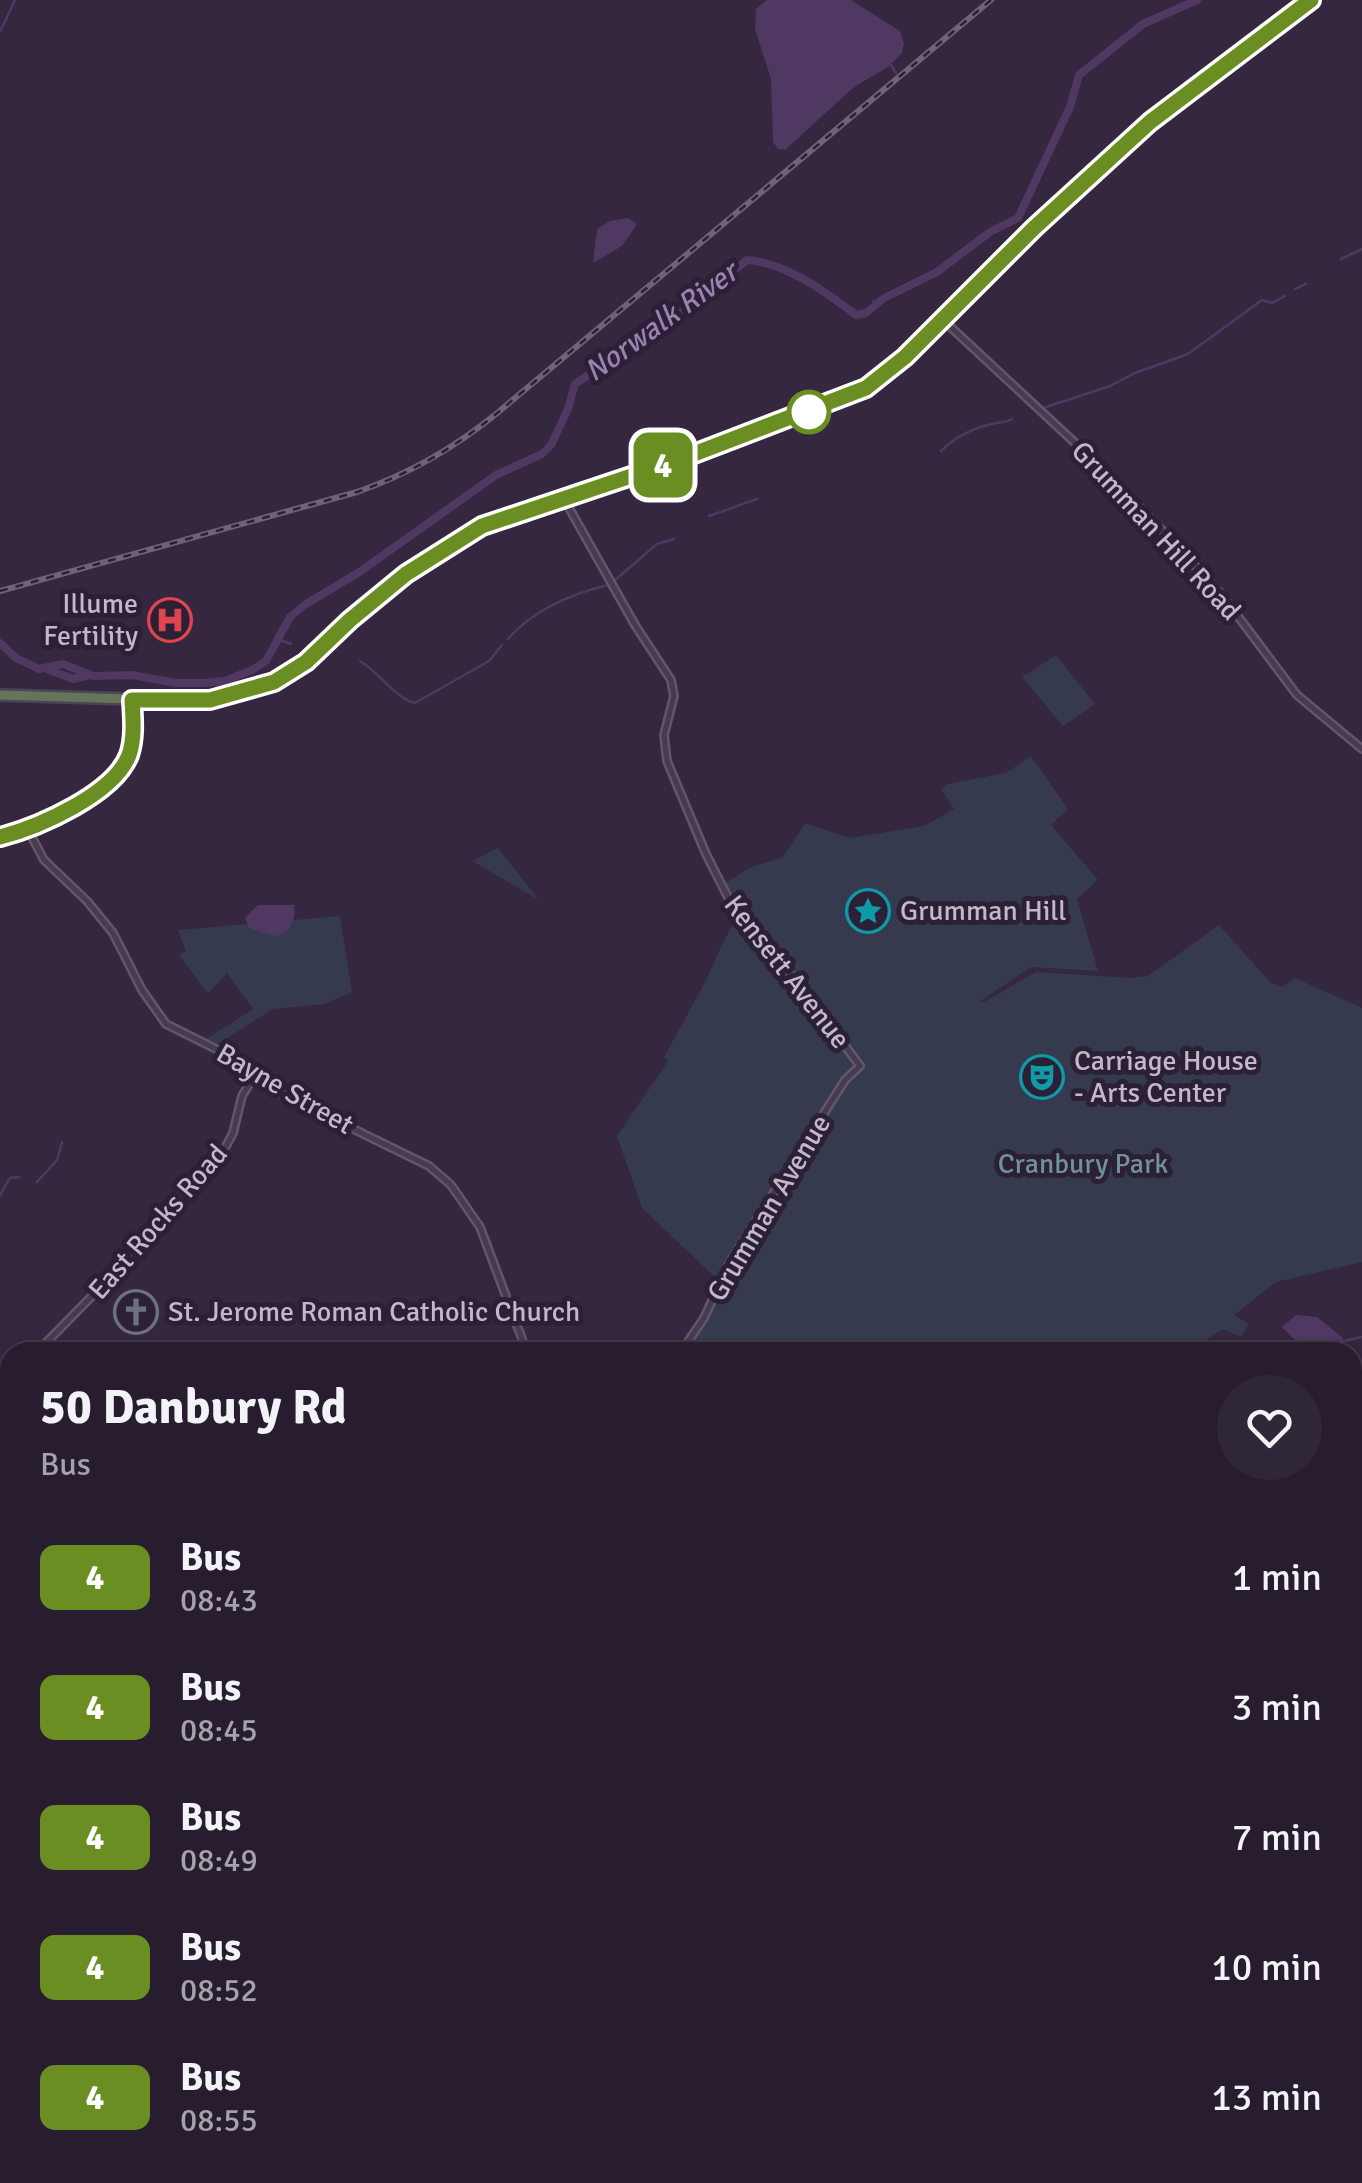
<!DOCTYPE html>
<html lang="en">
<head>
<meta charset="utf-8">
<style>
	:root { --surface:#271d2f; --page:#2f2637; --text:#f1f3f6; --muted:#a4a2aa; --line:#433b4b }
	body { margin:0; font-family:Signika,sans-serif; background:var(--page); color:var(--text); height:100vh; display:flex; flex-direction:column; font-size:38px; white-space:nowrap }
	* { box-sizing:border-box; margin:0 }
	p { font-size:32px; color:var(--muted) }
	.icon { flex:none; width:55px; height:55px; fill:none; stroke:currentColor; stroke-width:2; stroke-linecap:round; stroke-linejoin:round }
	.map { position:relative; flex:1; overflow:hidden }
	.sheet { position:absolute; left:0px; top:1342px; width:1362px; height:842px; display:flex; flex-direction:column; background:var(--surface); border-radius:30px 30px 0 0; box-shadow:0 2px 8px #0004,0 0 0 2px var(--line) }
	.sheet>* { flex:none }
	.badge { padding:0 20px; border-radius:15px; font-size:35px; line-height:65px }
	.map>.badge { position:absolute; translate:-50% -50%; box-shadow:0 0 0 5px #fff }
	.round { display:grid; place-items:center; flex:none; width:105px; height:105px; border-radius:52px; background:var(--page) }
	.head { display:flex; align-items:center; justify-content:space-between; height:170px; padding:0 40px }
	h1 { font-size:48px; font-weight:700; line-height:75px }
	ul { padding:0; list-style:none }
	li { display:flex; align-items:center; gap:30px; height:130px; padding:0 40px }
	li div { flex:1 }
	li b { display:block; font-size:38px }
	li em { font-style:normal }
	li .badge { min-width:110px; font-weight:700; text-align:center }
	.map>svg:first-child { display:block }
</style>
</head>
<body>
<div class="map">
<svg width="1362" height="2183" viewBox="0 0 1362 2183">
	<rect width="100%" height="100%" fill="#34273f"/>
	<g fill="#363a4e">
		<polygon points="1056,655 1095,704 1063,726 1022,677"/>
		<polygon points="1031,756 1068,809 1051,825 1098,880 1077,899 1098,971 1031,967 979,1002 984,1002 1036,972 1130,978 1148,976 1219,925 1270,982 1282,987 1295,978 1362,1008 1362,1262 1276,1282 1234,1315 1249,1324 1241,1337 1223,1329 1186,1352 698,1352 691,1345 729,1268 827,1115 825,1112 718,1280 642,1208 617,1136 668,1061 664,1057 703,986 735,918 798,986 804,986 747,924 724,884 749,868 783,857 805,823 850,838 924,826 954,809 941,789 947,784 1006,773"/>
		<polygon points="498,848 539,900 472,861"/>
		<polygon points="340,916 352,992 324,1004 273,1009 215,1046 205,1040 253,1009 227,973 208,994 179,955 186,951 178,930"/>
	</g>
	<g fill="#4f3861">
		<polygon points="767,0 851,0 900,31 904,44 902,53 888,67 854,87 785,150 778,149 773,142 771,79 755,29 756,9"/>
		<polygon points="628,218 637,224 622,246 593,263 597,229 610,221"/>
		<path d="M258,905h36c2,13 -3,30 -19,31l-26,-8 -4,-10z"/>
		<polygon points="1296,1315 1317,1317 1343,1338 1343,1346 1336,1350 1302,1347 1282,1327"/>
	</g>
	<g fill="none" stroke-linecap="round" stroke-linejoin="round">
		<g stroke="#4f3861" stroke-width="2.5">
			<polyline points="0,32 15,0"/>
			<polyline points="891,65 896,73"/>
			<polyline points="1341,259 1362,249"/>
			<polyline points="1295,289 1306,284"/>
			<polyline points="871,309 874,301"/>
			<polyline points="1043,408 1110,386 1135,373 1188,354 1262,300 1272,303 1285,296"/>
			<path d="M941,451c15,-15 35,-24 55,-28 6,-1 11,-1 16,-4"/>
			<polyline points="709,516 757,499"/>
			<polyline points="615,580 657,544 674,539"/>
			<polyline points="278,639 291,644"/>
			<path d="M508,639c26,-30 63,-45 100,-54"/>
			<path d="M360,661c19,11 35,37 55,42l74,-42 13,-16"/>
			<polyline points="37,1182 57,1160 62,1142"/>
			<polyline points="0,1195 10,1178 19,1177"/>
			<polyline points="1344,1341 1362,1337"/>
			<polyline points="1286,1352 1298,1339"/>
			<polyline points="786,2178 789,2183"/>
			<polyline points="868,2183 873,2175"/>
		</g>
		<g stroke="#4f3861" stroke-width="8">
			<path d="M0,643l16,15 23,11 24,-5 30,12 39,-1 44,8h28l21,-2 27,-11 14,-9 24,-44 16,-13 52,-31 138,-98 46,-21 9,-9 17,-36 7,-25 104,-70 68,-54c39,3 79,32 109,55l10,-2 18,-15 53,-26 53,-40 28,-14 52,-111 9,-32 64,-51 54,-24"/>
			<polyline points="44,668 73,679 90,675"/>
		</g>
		<g stroke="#61566a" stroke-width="10">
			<g id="minor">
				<polyline points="942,319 1073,441 1161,529 1222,595 1297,695 1362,749"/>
				<polyline points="564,499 635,625 671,680 674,696 664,735 667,761 706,854 735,911 801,986 860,1066 845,1080 730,1262 704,1318 681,1352"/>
				<polyline points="27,828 44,860 87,901 113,933 142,990 166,1024 226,1054 282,1094 429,1166 451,1185 480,1227 527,1352"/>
				<polyline points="37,1352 146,1241 196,1174 225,1148 233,1133 242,1096 254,1076"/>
				<polyline points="0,1411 10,1393"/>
				<polyline points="1352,2144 1362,2142"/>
				<polyline points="197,2183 202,2175"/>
				<polyline points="1123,2183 1157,2175"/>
			</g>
		</g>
		<g stroke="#4c4256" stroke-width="12">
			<g id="major">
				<path d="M0,837c39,-10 114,-43 129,-82 6,-17 4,-38 3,-55"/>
				<polyline points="1352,1629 1362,1621"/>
				<polyline points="715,2183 741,2175"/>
			</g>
		</g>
		<g stroke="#4e4357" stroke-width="14">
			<g id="highway">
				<polyline points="0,695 196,701 258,689 292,673 383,592 443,549 483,526 673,462 866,388 905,357 1014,248 1150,122 1311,0"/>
				<polyline points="0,1547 10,1549"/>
				<polyline points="0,1554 10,1556"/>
				<polyline points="1352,1855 1362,1858"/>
				<polyline points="1352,1865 1362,1867"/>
			</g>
		</g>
		<use href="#minor" stroke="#463b4f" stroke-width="5"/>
		<use href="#major" stroke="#65596f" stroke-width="8"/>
		<use href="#highway" stroke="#657559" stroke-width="9"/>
		<g stroke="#70627b" stroke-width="6">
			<path id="rail" d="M0,591l357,-99c52,-18 96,-43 139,-78l495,-414"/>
		</g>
		<use href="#rail" stroke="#2b2035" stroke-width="2.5" stroke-dasharray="8" stroke-linecap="butt"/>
	</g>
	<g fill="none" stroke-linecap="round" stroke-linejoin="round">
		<g stroke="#fff" stroke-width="22">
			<path id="line" d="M0,837c39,-10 114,-43 129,-82 6,-17 4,-38 3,-55h78l64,-18 32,-20 44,-42 56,-46 76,-48 191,-64 193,-74 39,-31 129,-129 116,-106 161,-122"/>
		</g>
		<use href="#line" stroke="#6b8e23" stroke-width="15"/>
	</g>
	<defs>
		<g id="hospital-ring" transform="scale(2.25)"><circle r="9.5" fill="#2b2035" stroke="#e0444e" stroke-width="1.5"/><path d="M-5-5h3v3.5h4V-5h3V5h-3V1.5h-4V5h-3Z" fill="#e0444e"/></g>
		<g id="sight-ring" transform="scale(2.25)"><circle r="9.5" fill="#2b2035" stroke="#0f9aa8" stroke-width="1.5"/><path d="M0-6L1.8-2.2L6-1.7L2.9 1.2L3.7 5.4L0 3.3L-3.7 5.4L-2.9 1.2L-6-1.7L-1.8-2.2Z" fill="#0f9aa8"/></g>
		<g id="theatre-ring" transform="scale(2.25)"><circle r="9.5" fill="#2b2035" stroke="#0f9aa8" stroke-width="1.5"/><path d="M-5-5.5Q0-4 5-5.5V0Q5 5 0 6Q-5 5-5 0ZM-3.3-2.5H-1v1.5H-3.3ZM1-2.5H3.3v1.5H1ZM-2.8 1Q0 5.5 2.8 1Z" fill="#0f9aa8"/></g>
		<g id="church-ring" transform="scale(2.25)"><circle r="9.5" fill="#2b2035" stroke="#6b7280" stroke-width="1.5"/><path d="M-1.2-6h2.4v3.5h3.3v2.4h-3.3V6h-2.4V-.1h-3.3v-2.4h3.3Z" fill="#6b7280"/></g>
	</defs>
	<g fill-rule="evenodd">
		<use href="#hospital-ring" x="170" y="620"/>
		<use href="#sight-ring" x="868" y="911"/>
		<use href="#theatre-ring" x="1042" y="1077"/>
		<use href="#church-ring" x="136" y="1312"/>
	</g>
	<circle fill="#fff" stroke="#6b8e23" stroke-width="5" cx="809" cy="412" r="20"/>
	<g text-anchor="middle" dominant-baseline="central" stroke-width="10" stroke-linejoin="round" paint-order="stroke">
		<g font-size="28" fill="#c2b8ca" stroke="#2b2035">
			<text transform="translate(1156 531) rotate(47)">Grumman Hill Road</text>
			<text transform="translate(787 972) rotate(52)">Kensett Avenue</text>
			<text transform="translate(285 1089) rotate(30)">Bayne Street</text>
			<text transform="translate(769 1208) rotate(-59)">Grumman Avenue</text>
			<text transform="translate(158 1222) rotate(-49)">East Rocks Road</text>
		</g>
		<g font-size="28" fill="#c2b8ca" stroke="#2b2035" text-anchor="start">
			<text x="138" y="604" text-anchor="end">Illume<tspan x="138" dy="32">Fertility</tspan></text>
			<text x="900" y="911">Grumman Hill</text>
			<text x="1074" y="1061">Carriage House<tspan x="1074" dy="32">- Arts Center</tspan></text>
			<text x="168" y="1312">St. Jerome Roman Catholic Church</text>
		</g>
		<g font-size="28" fill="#709199" stroke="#2b2035">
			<text x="1083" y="1164">Cranbury Park</text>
		</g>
		<g font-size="30" font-style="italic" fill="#9a81b0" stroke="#2b2035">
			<text transform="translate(661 322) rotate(-36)">Norwalk River</text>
		</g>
	</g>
</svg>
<b class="badge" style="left:663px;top:465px;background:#6b8e23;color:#fff">4</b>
<section class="sheet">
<div class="head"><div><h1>50 Danbury Rd</h1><p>Bus</p></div><a class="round"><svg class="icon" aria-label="heart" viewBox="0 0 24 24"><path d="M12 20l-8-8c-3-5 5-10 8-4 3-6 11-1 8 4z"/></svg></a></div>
<ul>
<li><span class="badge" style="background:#6b8e23;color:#fff">4</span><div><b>Bus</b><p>08:43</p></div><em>1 min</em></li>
<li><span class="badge" style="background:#6b8e23;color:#fff">4</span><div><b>Bus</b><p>08:45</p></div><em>3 min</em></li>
<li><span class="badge" style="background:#6b8e23;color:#fff">4</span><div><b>Bus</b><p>08:49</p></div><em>7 min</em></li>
<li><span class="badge" style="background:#6b8e23;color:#fff">4</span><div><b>Bus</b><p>08:52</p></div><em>10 min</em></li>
<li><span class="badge" style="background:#6b8e23;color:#fff">4</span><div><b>Bus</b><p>08:55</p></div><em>13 min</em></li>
</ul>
</section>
</div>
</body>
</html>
